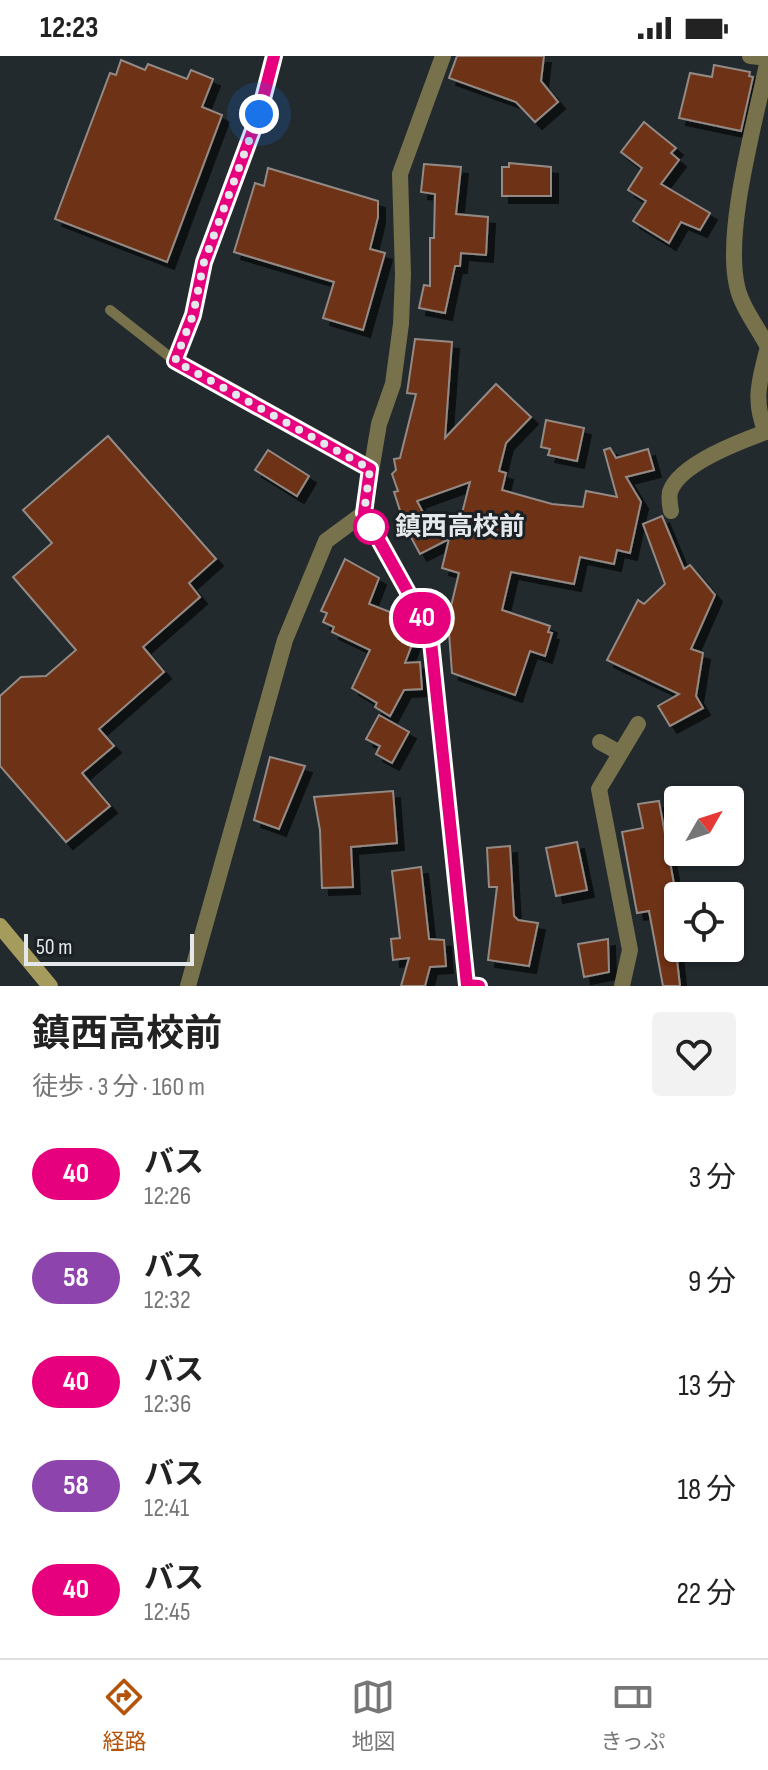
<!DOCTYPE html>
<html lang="ja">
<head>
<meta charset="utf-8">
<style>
	:root { --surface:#fff; --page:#f2f2f2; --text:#222; --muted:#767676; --line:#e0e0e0; --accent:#b45309 }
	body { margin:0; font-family:"Sofia Sans Condensed","Noto Sans JP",sans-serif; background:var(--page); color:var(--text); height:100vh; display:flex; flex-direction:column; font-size:30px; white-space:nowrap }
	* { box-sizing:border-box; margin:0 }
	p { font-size:26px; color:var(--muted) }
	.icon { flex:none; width:44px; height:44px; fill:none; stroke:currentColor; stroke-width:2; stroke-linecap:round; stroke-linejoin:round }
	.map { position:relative; height:930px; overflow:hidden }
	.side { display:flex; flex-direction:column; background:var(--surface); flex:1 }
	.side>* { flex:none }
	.badge { padding:0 16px; border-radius:26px; font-size:28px; line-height:52px }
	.needle { width:52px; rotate:51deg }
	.buttons { position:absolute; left:664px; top:730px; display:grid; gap:16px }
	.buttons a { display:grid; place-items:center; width:80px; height:80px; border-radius:8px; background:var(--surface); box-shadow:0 2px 6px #0004; font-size:40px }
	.scale { position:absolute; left:24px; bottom:20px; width:170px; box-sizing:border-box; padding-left:8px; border:4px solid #e4e8eb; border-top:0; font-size:22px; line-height:28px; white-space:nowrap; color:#e4e8eb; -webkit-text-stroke:6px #1a2024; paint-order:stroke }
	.you { position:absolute; width:40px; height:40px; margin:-20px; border:6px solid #fff; border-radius:50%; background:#1a73e8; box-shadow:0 0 0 12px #1a73e833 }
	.map>.badge { position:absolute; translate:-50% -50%; box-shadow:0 0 0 4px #fff }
	.round { display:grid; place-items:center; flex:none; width:84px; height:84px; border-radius:8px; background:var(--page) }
	.summary { display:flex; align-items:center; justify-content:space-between; height:136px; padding:0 32px }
	h1 { font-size:38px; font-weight:700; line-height:60px }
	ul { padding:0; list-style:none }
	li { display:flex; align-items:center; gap:24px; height:104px; padding:0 32px }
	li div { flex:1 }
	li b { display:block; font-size:30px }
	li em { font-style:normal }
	li .badge { min-width:88px; font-weight:700; text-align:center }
	.status { display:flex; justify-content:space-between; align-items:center; height:56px; padding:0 40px; background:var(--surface); direction:ltr }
	.status svg { height:22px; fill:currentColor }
	.dock { display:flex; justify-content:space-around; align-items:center; height:112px; border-top:2px solid var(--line); background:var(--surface); font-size:22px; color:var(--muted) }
	.dock a { display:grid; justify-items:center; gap:4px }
	.dock .selected { color:var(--accent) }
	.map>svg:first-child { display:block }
</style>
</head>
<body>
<div class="status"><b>12:23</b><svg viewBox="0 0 49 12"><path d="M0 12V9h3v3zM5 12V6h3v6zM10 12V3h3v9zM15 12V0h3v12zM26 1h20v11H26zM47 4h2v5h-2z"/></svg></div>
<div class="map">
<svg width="768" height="930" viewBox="0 0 768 930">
	<defs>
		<filter id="shadow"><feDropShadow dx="7" dy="7" stdDeviation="0" flood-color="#0009"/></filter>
	</defs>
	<rect width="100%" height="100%" fill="#232a2e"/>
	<g fill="#6e3012" stroke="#938a86" stroke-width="2" fill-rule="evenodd" filter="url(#shadow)">
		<polygon points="457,0 544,0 541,25 558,46 535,66 516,46 449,22"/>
		<polygon points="121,4 145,14 148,8 187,23 191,14 213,23 202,51 222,59 167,206 55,163 110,17 116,19"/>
		<polygon points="714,9 750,16 749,20 753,21 741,75 679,62 690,17 712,21"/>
		<polygon points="644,66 676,92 671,97 679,104 661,128 710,157 700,174 681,166 669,187 633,165 646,145 628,134 642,112 621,96"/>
		<polygon points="509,107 551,111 551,140 502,140 502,111 509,111"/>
		<polygon points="424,108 461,111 456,158 488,161 486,199 461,197 460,210 455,210 445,257 419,252 424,229 430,230 430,182 434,182 435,138 421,136"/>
		<polygon points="268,112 378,145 378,161 370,193 385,197 363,274 323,262 334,226 234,196 255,127 264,130"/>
		<path d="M415,283l37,3 -7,96 51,-54 35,33 -25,26 -7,28 7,2 -4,17 50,14 31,3 3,-16 31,6 -13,-47 6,-2 6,10 32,-9 6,21 -28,7 15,25 -11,51 -13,-3 -3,14 -34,-7 -6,27 -63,-12 -9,38 48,16 -2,6 4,1 -7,23 -15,-5 -15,44 -63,-22 -4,-54 11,-46 -17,-5 7,-29 -29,15 -15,-28 -11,-34 4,-1 -6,-17 4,-4 -2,-11 6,-1 16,-64 -9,-1zM470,426l-14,55 -24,-7 -15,-29z"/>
		<polygon points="546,364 584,372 577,405 548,399 550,393 541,391"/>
		<polygon points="108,380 216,503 189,527 200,541 143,591 164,616 99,673 114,690 82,717 110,750 66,786 0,710 0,640 21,621 46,620 76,594 13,521 52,487 23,454"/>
		<polygon points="268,394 309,420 297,440 255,414"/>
		<polygon points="662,460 684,513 690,509 715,539 691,593 703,597 696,640 703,652 670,670 658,650 679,638 607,604 638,544 644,548 665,528 643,468"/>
		<polygon points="345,503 379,522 369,548 411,564 417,575 405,607 420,606 422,633 404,634 390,660 375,651 377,647 352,632 370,594 332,576 334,571 323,566 327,557 321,555"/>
		<polygon points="379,659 409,676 392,707 376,698 380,690 366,683"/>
		<polygon points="270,701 305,710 279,773 254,764"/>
		<polygon points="393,735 397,787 351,791 353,831 322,832 320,774 314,741"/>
		<polygon points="659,745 678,850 678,856 672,860 680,930 663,930 649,855 637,857 622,776 643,772 638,748"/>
		<polygon points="577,786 587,834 556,840 546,792"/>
		<polygon points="510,790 514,860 518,864 538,867 529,910 488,904 497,831 489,831 487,792"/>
		<polygon points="421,811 429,883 444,884 446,910 430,911 425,930 401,930 409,902 393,904 391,883 400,882 392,815"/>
		<polygon points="608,883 609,916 584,921 578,888"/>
	</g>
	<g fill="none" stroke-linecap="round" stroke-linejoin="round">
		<g stroke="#77724c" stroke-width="10">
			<polyline points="110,254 175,305 370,413"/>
			<polyline points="175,305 193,259 204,206 259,58 274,0"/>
		</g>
		<g stroke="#77724c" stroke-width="16">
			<polyline points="443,0 400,118 403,218 401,268 393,328 379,368 364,457 430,576 467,930"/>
			<polyline points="750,0 768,2"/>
			<path d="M671,455c-1,-5 -2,-14 -1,-19 9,-28 71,-51 96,-60 -14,-32 -6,-53 2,-85 -10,-19 -27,-41 -31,-61 -13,-57 19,-166 31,-227"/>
			<polyline points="600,686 620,697"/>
			<polyline points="188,930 285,584 326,485 364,457"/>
			<polyline points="622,930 630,894 599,733 638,668"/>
		</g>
		<polyline stroke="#a49b5d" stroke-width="16" points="0,870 50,930"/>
	</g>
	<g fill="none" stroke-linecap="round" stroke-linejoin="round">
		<g stroke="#fff" stroke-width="18">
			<polyline id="line" points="274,0 259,58 204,206 193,259 175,305 370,413 364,457 430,576 467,929 479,930"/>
		</g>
		<use href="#line" stroke="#e6007e" stroke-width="12"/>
		<polyline stroke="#e4e8eb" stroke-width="8" stroke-dasharray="0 14.4" points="259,58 204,206 193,259 175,305 370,413 364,457 374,475 371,471"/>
	</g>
	<circle fill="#fff" stroke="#e6007e" stroke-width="4" cx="371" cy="471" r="16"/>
	<g text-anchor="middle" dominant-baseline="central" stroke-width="6" stroke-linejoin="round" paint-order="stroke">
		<g font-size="26" font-weight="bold" fill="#e4e8eb" stroke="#1a2024" text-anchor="start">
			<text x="395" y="471">鎮西高校前</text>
		</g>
	</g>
</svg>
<div class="buttons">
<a><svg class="needle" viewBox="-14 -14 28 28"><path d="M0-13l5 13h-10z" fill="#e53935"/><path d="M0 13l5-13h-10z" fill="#767676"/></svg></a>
<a><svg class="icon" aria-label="locate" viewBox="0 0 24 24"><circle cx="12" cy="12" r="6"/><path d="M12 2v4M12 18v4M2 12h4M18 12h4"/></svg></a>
</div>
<div class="scale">50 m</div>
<div class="you" style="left:259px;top:58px"></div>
<b class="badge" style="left:422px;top:562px;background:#e6007e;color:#fff">40</b>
</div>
<section class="side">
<div class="summary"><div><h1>鎮西高校前</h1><p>徒歩 · 3 分 · 160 m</p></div><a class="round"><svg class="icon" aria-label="heart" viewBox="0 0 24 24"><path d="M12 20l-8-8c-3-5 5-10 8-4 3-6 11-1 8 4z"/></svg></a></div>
<ul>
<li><span class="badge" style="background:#e6007e;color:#fff">40</span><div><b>バス</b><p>12:26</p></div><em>3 分</em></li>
<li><span class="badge" style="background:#8e44ad;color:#fff">58</span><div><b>バス</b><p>12:32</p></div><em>9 分</em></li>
<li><span class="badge" style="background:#e6007e;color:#fff">40</span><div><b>バス</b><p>12:36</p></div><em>13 分</em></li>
<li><span class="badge" style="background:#8e44ad;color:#fff">58</span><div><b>バス</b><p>12:41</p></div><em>18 分</em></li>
<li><span class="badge" style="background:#e6007e;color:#fff">40</span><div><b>バス</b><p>12:45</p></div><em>22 分</em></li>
</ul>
</section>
<nav class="dock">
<a class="selected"><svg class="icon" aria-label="directions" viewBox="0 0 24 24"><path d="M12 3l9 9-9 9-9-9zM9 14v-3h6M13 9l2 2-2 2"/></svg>経路</a>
<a><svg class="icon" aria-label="map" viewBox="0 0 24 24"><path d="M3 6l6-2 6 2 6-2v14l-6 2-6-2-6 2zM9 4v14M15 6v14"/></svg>地図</a>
<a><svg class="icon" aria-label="tickets" viewBox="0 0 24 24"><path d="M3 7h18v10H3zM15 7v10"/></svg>きっぷ</a>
</nav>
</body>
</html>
